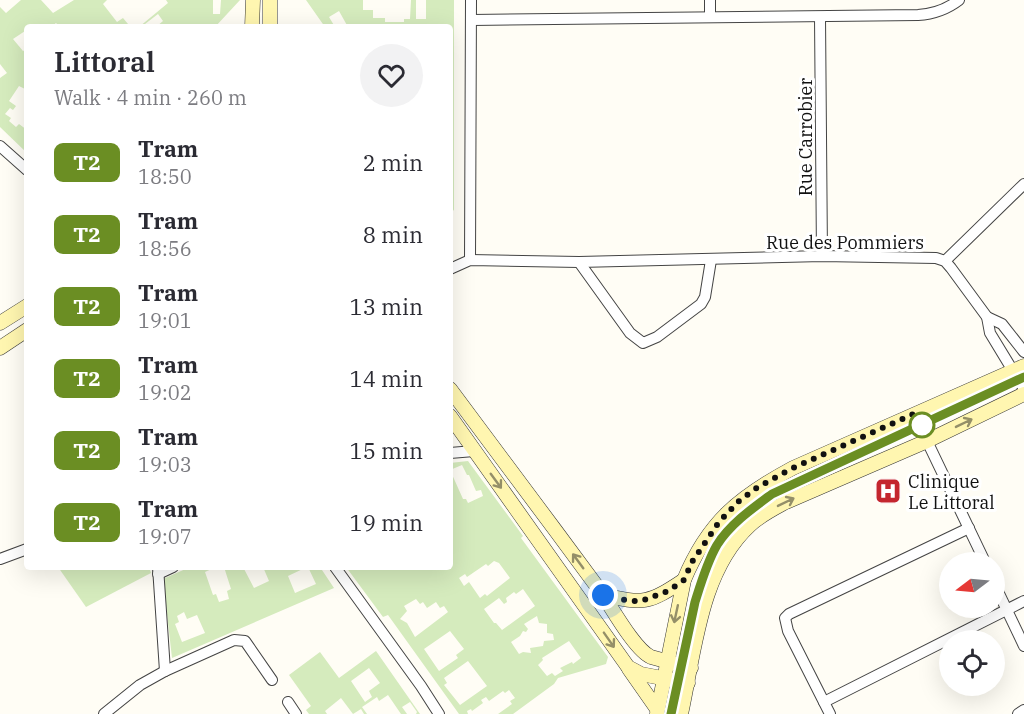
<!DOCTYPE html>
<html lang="en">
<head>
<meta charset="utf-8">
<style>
	:root { --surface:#fff; --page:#f2f2f3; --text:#2b2b33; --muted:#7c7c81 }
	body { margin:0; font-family:"IBM Plex Serif",serif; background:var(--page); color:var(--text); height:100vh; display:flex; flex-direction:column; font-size:22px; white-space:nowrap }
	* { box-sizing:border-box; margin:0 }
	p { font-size:20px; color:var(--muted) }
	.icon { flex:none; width:33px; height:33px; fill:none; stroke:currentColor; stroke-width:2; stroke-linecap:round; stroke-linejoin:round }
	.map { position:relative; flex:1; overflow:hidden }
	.panel { position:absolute; left:24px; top:24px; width:429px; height:546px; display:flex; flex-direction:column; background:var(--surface); border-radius:6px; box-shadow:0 6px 24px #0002 }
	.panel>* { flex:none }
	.badge { padding:0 12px; border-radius:9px; font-size:21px; line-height:39px }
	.needle { width:39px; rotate:254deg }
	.fabs { position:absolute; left:939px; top:552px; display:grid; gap:12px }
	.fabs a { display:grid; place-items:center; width:66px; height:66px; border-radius:50%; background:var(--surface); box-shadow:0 6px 24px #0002; font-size:30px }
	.you { position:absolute; width:30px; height:30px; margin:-15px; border:4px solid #fff; border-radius:50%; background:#1a73e8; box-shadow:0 0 0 9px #1a73e833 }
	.map>.badge { position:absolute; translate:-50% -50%; box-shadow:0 0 0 3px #fff }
	.round { display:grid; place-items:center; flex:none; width:63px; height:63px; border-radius:32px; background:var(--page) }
	.overview { display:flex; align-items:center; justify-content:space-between; height:102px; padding:0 30px }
	h1 { font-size:28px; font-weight:600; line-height:45px }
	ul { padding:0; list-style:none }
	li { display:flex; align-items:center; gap:18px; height:72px; padding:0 30px }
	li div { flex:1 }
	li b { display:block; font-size:22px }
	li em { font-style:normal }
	li .badge { min-width:66px; font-weight:700; text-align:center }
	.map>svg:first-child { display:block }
</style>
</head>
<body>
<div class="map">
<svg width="1024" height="714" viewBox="0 0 1024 714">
	<rect width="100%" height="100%" fill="#fffdf5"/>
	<g fill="#d5ebbd" fill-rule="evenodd">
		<polygon points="21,0 41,0 53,13 74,0 107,0 103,4 117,22 123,18 128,24 127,27 60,27 56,23 51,27 27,27 27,33 25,31 13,39 23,51 27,49 27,87 25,89 19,86 9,101 16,106 13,110 10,108 5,114 11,118 9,121 16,127 19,124 27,130 27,153 0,127 0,78 7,73 0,64 0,7 6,13"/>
		<polygon points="166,0 213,0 213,14 220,14 221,0 240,0 215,27 156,27 163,21 158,14 145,24 146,27 139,27 168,3"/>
		<polygon points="306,0 363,0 363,10 373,10 373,18 385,18 385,22 404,22 404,19 410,19 411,0 416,0 416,19 426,19 426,0 454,0 454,211 450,205 450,117 452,116 452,111 450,111 450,27 348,27 339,11 329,17 335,27 325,27"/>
		<path d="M468,461l55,75 -2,2 87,119 -2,7 -48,14 -4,6 -41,30h-15l14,-10 -2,-3 5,-3 -6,-8 -4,3 -2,-2 -14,10 -3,-4 -5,3 2,3 -11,8 -1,-2 -4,2 1,3h-9l-71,-99 -5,2 -37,-50h104v-104zM462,465l5,10h2l7,16 5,-1 2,6 -15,7 -2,-4h-3l-13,-29zM494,561l5,2 11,15 -23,18 -2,-2 -5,4 -11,-16 -5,4 -5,-8 6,-4 2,3 19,-13 2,2zM523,589l12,17 -33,24 -6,-7h-2l-10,-14 15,-11 5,6 3,-2 -1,-4 8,-6 2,2zM416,599l4,5 3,-2 4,6 9,-6 4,6 4,-2 4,6 -33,25 -8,-14 -7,-4 7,-8 -3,-5zM537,616l2,7 8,1v9l6,1 1,6 -10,1 -1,5 -13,2 1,5 -8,-1 -4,2 -8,-12 9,-6 3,-5 3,1 2,-3 -4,-5zM450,631l14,18 -8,6 2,3 -19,13 -15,-22zM569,641l12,17 -8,6 -1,-2 -12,6 3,3 -8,5 -3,-3 -5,3 -9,-11 5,-5 -1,-2zM468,661l19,25 -27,19 -16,-20 3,-2 -3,-5z"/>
		<polygon points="58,567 149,567 151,573 86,607"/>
		<path d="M190,567h26l-11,5 8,23 3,-1 3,8 10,-3 -2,-8 4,-2 -7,-22h19l11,21 15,-7 -6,-14h44l-19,9 7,17 21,-9 -8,-17h12l14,21 -162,70 -9,-79zM184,612l3,7 10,-4 8,18 -23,9 -7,-18 4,-2 -2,-6z"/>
		<path d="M376,651l44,63h-4l1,-2 -7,-10 -8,5 5,7h-6l-13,-19 -9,6 -2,-4 -15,10 5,7h-3l-3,-5 -8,5 -12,-16 -16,13 2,3h-18l-3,-4 5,-4 -22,-31 31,-23 19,26zM369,668l11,15 -11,8 3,6 -7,5 -14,-21z"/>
	</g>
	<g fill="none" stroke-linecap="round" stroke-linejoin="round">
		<g stroke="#444" stroke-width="12">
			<g id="street">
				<polyline points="710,17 710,0"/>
				<polyline points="820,17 822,256"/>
				<path d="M472,20l446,-5c16,-1 28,-5 41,-15"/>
				<polyline points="0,146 27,170"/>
				<polyline points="470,260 471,0"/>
				<polyline points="945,261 1024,184"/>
				<polyline points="579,262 630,333 643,343 657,337 701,304 705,297 711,260"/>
				<polyline points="450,269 470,260 579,262 822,256 936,258 945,261 951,268 987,317 990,333 1024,389"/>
				<polyline points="987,317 1002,324 1024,352"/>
				<polyline points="927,441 985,562"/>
				<polyline points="450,453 474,451"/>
				<polyline points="0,559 27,549"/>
				<polyline points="158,567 165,671"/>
				<polyline points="335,567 421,686 439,714"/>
				<polyline points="158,574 173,567"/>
				<polyline points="994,583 1024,646"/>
				<polyline points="288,702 296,714"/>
				<polyline points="824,702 1024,601"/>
				<polyline points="104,714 140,685 165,671 234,640 245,641 272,680"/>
				<polyline points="830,714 788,631 785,618 789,614 969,528"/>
				<polyline points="1018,714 1024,710"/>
			</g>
		</g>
		<g stroke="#333" stroke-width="15">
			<g id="secondary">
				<polyline points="270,0 270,27"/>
				<polyline points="252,27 253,0"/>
				<polyline points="0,323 27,306"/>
				<polyline points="0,348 27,330"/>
				<path d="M450,389c50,67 101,135 151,203 11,16 34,58 50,65l40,11"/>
				<polyline points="450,416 628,667 641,674 688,683"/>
				<path d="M603,595c41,9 45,9 81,-15"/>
				<polyline points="629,669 657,709"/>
				<path d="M657,714l27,-134c24,-58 55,-83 109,-112l231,-102"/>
				<path d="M681,714c14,-64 19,-143 69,-189 11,-10 23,-16 36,-23l141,-61 97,-47"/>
			</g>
		</g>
		<use href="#street" stroke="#fff" stroke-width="10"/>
		<use href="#secondary" stroke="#fff6b0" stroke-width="14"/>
		<path stroke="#c4262e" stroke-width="1.5" d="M671,714l24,-112c6,-19 12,-40 22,-57 13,-21 36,-37 56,-51l251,-117"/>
	</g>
	<defs><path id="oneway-shaft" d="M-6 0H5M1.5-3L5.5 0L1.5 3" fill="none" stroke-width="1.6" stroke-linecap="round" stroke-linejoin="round" transform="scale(1.5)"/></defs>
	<g stroke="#948f68">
		<use href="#oneway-shaft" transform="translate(964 423) rotate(-26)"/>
		<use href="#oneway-shaft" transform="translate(496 481) rotate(54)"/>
		<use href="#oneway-shaft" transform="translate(786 502) rotate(-26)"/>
		<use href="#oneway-shaft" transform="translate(578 561) rotate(-126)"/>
		<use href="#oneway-shaft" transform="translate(676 614) rotate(102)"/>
		<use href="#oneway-shaft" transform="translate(609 640) rotate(55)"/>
	</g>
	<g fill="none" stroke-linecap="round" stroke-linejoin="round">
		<g stroke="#fff" stroke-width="14">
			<path id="line" d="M671,714l24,-112c6,-19 12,-40 22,-57 13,-21 36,-37 55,-51l252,-117"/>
		</g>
		<use href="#line" stroke="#6b8e23" stroke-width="9"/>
		<polyline stroke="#111" stroke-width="6" stroke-dasharray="0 10.8" points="603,595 629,601 641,601 668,591 684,580 692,562 719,522 739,501 758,487 793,468 918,412 922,425"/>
	</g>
	<defs>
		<g id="hospital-square" transform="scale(1.35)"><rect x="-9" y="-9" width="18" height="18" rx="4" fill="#c4262e" stroke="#fff"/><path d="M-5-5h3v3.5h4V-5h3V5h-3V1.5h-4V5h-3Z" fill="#fff"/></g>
	</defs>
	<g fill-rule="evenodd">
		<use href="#hospital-square" x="888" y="491"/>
	</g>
	<circle fill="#fff" stroke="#6b8e23" stroke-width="3" cx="922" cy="425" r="12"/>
	<g text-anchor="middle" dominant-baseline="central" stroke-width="6" stroke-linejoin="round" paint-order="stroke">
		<g font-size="18" fill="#111" stroke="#fff">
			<text transform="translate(805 137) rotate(-90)">Rue Carrobier</text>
			<text x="845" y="242">Rue des Pommiers</text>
		</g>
		<g font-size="18" fill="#111" stroke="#fff" text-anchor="start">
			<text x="908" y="481">Clinique<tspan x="908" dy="21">Le Littoral</tspan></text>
		</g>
	</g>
</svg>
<div class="fabs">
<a><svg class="needle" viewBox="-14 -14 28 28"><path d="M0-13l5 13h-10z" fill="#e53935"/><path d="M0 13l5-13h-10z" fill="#7c7c81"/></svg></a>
<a><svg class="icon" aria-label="locate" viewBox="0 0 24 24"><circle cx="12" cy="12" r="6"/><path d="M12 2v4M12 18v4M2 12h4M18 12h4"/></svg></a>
</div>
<div class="you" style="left:603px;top:595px"></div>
<section class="panel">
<div class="overview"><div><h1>Littoral</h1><p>Walk · 4 min · 260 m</p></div><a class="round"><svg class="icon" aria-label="heart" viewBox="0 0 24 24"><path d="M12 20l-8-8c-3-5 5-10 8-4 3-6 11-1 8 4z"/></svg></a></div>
<ul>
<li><span class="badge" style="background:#6b8e23;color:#fff">T2</span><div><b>Tram</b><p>18:50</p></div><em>2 min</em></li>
<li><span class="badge" style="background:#6b8e23;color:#fff">T2</span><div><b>Tram</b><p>18:56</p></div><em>8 min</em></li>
<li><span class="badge" style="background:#6b8e23;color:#fff">T2</span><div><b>Tram</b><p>19:01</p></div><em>13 min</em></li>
<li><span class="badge" style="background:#6b8e23;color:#fff">T2</span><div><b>Tram</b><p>19:02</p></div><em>14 min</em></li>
<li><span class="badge" style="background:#6b8e23;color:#fff">T2</span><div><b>Tram</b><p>19:03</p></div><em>15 min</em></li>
<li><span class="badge" style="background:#6b8e23;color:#fff">T2</span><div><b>Tram</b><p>19:07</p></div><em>19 min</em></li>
</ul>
</section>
</div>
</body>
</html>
